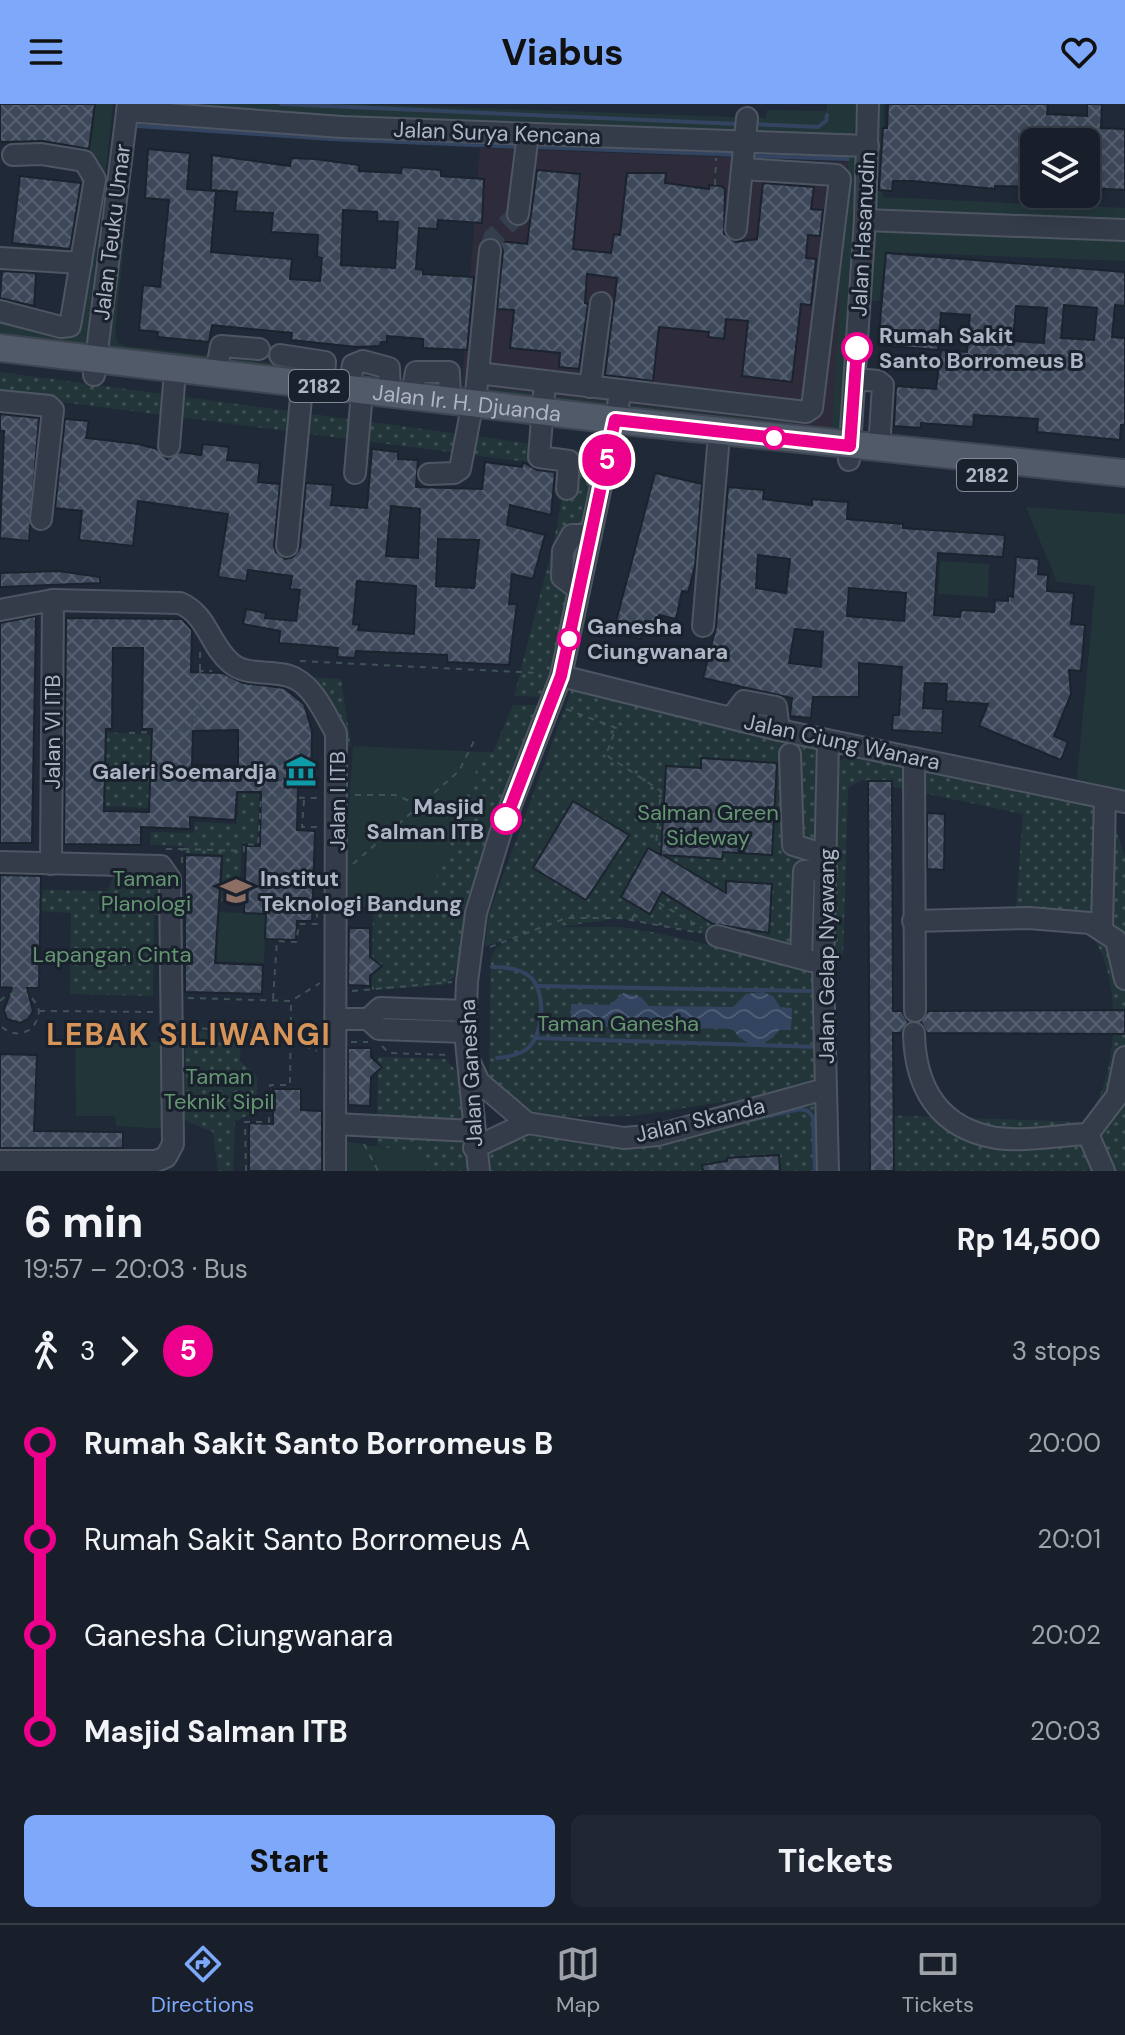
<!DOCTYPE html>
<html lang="en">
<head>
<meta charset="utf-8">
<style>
	:root { --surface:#181f2a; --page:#212732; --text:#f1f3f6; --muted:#9fa2a8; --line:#363d47; --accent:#7ea9fa }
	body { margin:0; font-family:"DM Sans",sans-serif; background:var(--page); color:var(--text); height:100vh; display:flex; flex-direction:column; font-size:30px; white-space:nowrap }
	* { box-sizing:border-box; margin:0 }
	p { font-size:26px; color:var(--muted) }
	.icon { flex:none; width:44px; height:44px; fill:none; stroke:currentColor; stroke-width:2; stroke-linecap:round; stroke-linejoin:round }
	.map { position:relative; height:1067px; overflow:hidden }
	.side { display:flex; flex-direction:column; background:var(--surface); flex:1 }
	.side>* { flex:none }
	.badge { padding:0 16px; border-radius:26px; font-size:28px; line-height:52px }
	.controls { position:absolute; left:1020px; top:24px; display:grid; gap:16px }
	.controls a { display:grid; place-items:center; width:80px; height:80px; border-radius:12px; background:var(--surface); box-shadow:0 4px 20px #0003,0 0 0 2px var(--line); font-size:40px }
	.map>.badge { position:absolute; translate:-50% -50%; box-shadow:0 0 0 4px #fff }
	.legs { display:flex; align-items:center; gap:12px; height:88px; padding:0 24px; font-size:26px }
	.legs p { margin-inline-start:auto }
	.head { display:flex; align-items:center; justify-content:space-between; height:136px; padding:0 24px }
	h1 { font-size:44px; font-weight:800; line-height:60px }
	.cta { display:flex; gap:16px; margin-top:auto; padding:16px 24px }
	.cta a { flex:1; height:92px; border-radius:12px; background:var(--accent); color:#111; font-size:32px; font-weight:800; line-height:92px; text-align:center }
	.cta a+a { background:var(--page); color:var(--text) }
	ul { padding:0 24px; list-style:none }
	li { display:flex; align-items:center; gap:28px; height:96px; font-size:30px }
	li i { display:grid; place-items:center; width:12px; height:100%; margin:0 10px; background:currentColor }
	li i::after { content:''; width:20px; height:20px; margin:-10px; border:6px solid; border-radius:50%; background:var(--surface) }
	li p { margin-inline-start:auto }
	li:first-child i { background:linear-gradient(#0000 50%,currentColor 0) }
	li:last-child i { background:linear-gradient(currentColor 50%,#0000 0) }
	header { display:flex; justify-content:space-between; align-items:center; height:104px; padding:0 24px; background:var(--accent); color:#111; font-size:36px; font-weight:800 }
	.tab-bar { display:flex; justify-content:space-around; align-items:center; height:112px; border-top:2px solid var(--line); background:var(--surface); font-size:22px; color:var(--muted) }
	.tab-bar a { display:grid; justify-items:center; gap:4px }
	.tab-bar .active { color:var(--accent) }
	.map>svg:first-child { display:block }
</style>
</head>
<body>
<header><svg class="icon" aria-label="menu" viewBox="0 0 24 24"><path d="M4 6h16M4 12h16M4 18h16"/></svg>Viabus<svg class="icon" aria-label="heart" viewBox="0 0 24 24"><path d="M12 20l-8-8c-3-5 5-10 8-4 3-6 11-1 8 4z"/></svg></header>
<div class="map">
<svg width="1125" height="1067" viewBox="0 0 1125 1067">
	<defs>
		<pattern id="park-dots" width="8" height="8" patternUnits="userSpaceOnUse" patternTransform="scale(2)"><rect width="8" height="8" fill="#22363a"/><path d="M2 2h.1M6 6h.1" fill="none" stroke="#405155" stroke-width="1.8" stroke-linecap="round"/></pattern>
		<pattern id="water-waves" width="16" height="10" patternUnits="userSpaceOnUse" patternTransform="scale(2)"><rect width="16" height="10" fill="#334461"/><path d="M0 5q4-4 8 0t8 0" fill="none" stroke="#4e5d76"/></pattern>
		<pattern id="building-cross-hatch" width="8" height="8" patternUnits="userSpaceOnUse" patternTransform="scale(2)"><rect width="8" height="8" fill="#3c4759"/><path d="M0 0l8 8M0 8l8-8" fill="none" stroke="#565f6f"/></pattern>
	</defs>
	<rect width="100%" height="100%" fill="#202938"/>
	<polygon fill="#2e2c3a" points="480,44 848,58 833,324 462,282"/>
	<g fill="#22363a">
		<polygon points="88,0 113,0 87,236 81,243 0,233 0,211 63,216 70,189"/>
		<polygon points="117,0 360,0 766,14 767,6 827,7 827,0 857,0 853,34 344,17"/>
		<polygon points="872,0 884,0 883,93 1125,104 1125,117 873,107"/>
		<polygon points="116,13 136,14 115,230 118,239 126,242 832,324 848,58 849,47 860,48 841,325 836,333 105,249 95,222"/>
		<polygon points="875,127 1125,137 1125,157 886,148 879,197 866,196 871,132"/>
		<polygon points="1026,403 1125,410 1125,686 1077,675 1095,482 1057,478"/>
		<polygon points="940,457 989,460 988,493 938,490"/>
		<polygon points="353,642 483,648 425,806 342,802"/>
		<polygon points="219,808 266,810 264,859 217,857"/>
		<polygon points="75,937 169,938 168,1025 116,1022 115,1012 76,1012"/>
		<polygon points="344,1037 423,1050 427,1067 344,1067"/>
	</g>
	<g fill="url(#park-dots)">
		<polygon points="0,268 579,346 589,370 589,392 548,593 514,592 553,441 564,384 559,362 0,290"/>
		<polygon points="304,573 341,575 351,642 340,642"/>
		<polygon points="572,585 731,614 828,637 823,861 717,832 620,814 560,823 620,823 652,828 818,866 819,983 633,1012 526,1013 489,974 491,854 497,843 520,832 485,842 489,810"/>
		<polygon points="513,601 543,601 481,759 454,873 444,881 372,886 373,804 425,805 483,648 493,648"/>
		<polygon points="106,628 152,631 150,704 104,702"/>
		<path d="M852,650l256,50 17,53v314h-247l2,-56 203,7c39,-37 42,-167 -1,-194 -13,-6 -51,-4 -67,-5l8,-109 -161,-34 -14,8 -5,169 -12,-2 2,-179 6,-15z"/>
		<polygon points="239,689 259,690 257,739 242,739 239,799 221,798 223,751 185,749 185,742 150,741 151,728 194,729 195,718 237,720"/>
		<polygon points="119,761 161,762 171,810 154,811 153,892 70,890 71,809 40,807 40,786 107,787"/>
		<polygon points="186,927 241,928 240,957 257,973 257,1007 235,1017 233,1067 218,1067 213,1028 184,1016"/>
		<polygon points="378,953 445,955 459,970 473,1067 427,1067 423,1050 377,1042"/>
		<polygon points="822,996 825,1067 482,1067 476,1045 526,1024 642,1037"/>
	</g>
	<path fill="url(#water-waves)" d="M763,888l10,4 7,11 12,1 -1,22h-12c-12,19 -35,18 -46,-1l-86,-2 -18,9 -18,-9 -40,-1v-22l39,1 13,-12 18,4 8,9 84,1 13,-13z"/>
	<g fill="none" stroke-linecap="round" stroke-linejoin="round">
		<g stroke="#334461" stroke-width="4">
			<polyline points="281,0 739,20"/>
			<polyline points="753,20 818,23 826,17 827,11"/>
			<polyline points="138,22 331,35 519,43"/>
			<polyline points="535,43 715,50"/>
			<polyline points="718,50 736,51"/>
			<polyline points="751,52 848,55"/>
			<path d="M492,863c13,0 27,1 37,9 18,14 15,58 -1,72 -8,7 -21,9 -31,10"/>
			<polyline points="537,882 810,887"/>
			<polyline points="535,934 820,943"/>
			<polyline points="733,1020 800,1005 808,1007 813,1013 815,1067"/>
		</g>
	</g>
	<g fill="url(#building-cross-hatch)" stroke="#1b232f" stroke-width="2" fill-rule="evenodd">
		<polygon points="0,0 95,0 89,45 43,37 0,38"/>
		<polygon points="888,0 1048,0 1047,10 1087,12 1087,0 1102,0 1101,24 1125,25 1125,86 1086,84 1086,38 1034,38 1034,83 995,82 995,85 913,77 893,77 892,87 879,86 883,24 887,24"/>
		<path d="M148,45l42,4 -3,36 29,2 -5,61 81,7 -2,20 30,2 2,-23 -5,-1 1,-22 -47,-3 2,-19 -38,-2 2,-19 -26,-2 1,-35 78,11 1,-8 24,1 44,6v6l42,2 1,-6 39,3v6l43,3 -2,44 -44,-3 -1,9 -18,-1 -3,41 7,1v4l51,3 -7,73 -44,-2v-9l-36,-3v6h-6l-1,4 -23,1 -66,-7 1,-7 -80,-8 -3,17 -52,-5 1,-5 -19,-2 4,-45 17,2 9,-87 -24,-2zM343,106l34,2v9l21,1 -3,46 -54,-3z"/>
		<polygon points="537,66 580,70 573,145 611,149 614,130 620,131 627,69 666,69 665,79 709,85 709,81 721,82 725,85 724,130 736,138 757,135 763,79 814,83 811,105 823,106 820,132 808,131 806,154 816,155 811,201 801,200 792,278 742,272 748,217 726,215 724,235 708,233 709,228 659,223 653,277 605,271 617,174 587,170 585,199 588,200 579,265 559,263 560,249 510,244 514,206 497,205 503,147 499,137 527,140"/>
		<polygon points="20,72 81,79 70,145 12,139"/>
		<path d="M886,149l239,19v34l-10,-1 -3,32 13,1v87h-4l-1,15 -83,-8 1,-13 -64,-4 -1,12 -52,-4v5l-27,-2 2,-40 40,3 5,-39 26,2 3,-37 -29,-2 -3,37 -60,-5zM1064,201l33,3 -3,32 -33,-2zM1016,202l31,2 -3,35 -31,-2z"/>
		<polygon points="2,167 36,169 34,202 0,194"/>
		<polygon points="0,310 39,314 29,437 0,434 4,327 0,327"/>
		<path d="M65,315l24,2 -3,17 52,6 19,5 10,10 13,-7 21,3 2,-11 26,3 -2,13 33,3 -2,19 22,2 -6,62 2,6 9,7 8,-2 7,-9 6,-65 27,2 -2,20 36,3 5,-59 26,3v7l20,1 -2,27 66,2 3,-27 37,5 1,-5 14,8 18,2 -4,43 -41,-10 -3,20 38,10 -12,44 -21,-5 -3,30h8l-8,61 -62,-3v-7l-91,-4 -1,7 -18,-1 1,-9 -59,-5 1,-12 -37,-7 3,-15 20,4 -1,5 31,3 4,-31 -10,-1 2,-13 -44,-6 -2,11 -28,-4 10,-63 -90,-13 -5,45 -54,-6 3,-29 -27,-3zM391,402l29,3 -2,49 -32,-2zM438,435l41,1 -5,48 -38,-2zM357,477l59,5 -2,48 -56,-4 1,-5 -6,-1z"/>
		<polygon points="655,369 702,380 695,462 688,488 682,487 676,515 659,511 658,519 645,517 641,535 613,529"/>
		<path d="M728,383l36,3 -1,9 49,6v-6l36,3 -1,17 56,5v4l102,7 -2,22 -65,-4 -4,62 26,2 1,-7 33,2 1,-12 13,1v-5l5,1 3,-40 23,2 -1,15 10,1 -1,16 27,2 -3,31 14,1 -4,46 -12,-1 2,24 -17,42 14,6 -7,18 -82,-34 9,-22 -42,-3 1,-17 -22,-1 -2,25 20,1 -1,24 -50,-3 1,-15h6l3,-48 -43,-4v34h-46l-2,21 -21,-2 2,-18 -89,-20 13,-51zM758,451l32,4 -4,34 -30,-5zM849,484l57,5 -2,28 -57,-5zM795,525l28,3 -2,35 -32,-4z"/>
		<polygon points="58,467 100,473 100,479 0,483 0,469"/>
		<polygon points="36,512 32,739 0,739 0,519"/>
		<path d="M66,514l116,1 10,11 -1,42 32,1 20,10 41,5 20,16 8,27 -1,57h-13l-1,42 18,1 -3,90h-15l-1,19 -31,-1 1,-25 -22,-1 2,-67h14l1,-54h-24l-2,28 -45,-3v12l-49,-2v18l-77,-1zM113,544h30l-1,81h10l-3,83 -45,-1 2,-82h6zM238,626v36l-46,-1 1,-34z"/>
		<polygon points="701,654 777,659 772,751 723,748 722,755 663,751 726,789 726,777 772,780 769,829 713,820 662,788 650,810 621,793 648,744 661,751 666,662 701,664"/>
		<polygon points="868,677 892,677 893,907 902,907 908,918 901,929 893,929 894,1067 870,1067"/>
		<polygon points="573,697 629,731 586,796 533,764"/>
		<polygon points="927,709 945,710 944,766 927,765"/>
		<polygon points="185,751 222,752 215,859 263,861 262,890 185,888"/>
		<polygon points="0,771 41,772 39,884 27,884 33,907 28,915 20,919 7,915 4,906 12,884 0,883"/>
		<polygon points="349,824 370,824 370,853 382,862 370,872 370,882 348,881"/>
		<polygon points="1125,906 1125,930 927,929 921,918 928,907"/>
		<polygon points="348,944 371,944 371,953 382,963 371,973 370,1002 348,1001"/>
		<polygon points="0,950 37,951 34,1027 123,1028 123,1044 0,1044"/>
		<polygon points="273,985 301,985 301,1006 322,1007 322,1067 249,1067 249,1019 273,1020"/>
		<polygon points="779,1051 780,1067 703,1067 702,1061 727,1057 727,1054"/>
	</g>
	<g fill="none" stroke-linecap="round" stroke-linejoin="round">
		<polyline stroke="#353e4d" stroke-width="20" stroke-dasharray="20 10" stroke-linecap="butt" points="490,146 493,134 518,110"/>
		<g stroke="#4e5663" stroke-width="24">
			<g id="minor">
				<polyline points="127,7 342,23 868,42"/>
				<polyline points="518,110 528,30"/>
				<polyline points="865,116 1125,126"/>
				<polyline points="736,125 747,14"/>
				<polyline points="0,154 81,159"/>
				<polyline points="0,207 61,223 70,222 95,75 84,57 41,50 13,51"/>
				<polyline points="280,251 325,258 323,282"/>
				<polyline points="216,269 221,242 259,245"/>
				<polyline points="478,269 806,308 812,304 840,75 836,71 743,65"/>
				<polyline points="94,271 128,0"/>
				<polyline points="855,275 878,277 883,281 879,345"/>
				<polyline points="545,277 539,353 569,357 567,385"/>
				<polyline points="590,283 601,199"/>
				<polyline points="349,285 353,261 363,257 389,264 390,290"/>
				<polyline points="412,292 416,268 449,268 450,296"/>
				<polyline points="0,297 49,302 53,306 41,415"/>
				<polyline points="475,300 490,146"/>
				<polyline points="169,342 174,280"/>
				<polyline points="849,356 865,116 868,0"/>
				<polyline points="355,369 361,300"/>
				<polyline points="429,370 454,369 460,365 470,313"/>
				<polyline points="287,442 301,294"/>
				<polyline points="579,486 562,473 563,447 572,431 591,431"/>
				<path d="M0,506l53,-10 127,3c28,12 29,42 51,60 17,15 46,5 65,16 19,10 30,37 40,54l-1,438"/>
				<polyline points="703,522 718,343"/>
				<polyline points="561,572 779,626 1125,698"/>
				<polyline points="731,614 744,597 776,603 779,626"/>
				<polyline points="790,650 793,741 827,751"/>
				<polyline points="914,654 915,907"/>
				<polyline points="0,758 161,762 170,775 173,1040 166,1053 156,1057 0,1057"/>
				<polyline points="51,760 53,496"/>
				<polyline points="913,817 1029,814 1090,819 1116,836 1125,875"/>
				<polyline points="1102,824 1105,694"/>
				<polyline points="717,832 811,857"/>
				<polyline points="801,854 804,767 826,765"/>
				<polyline points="346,915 368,915 379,925 465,928"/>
				<polyline points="368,915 380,904 466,907"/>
				<path d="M914,929c1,54 24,95 82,105 29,4 64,-3 92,-4l29,-38 8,-39"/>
				<polyline points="470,959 479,978 527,1019 624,1034 658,1031 825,985"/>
				<polyline points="336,1020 473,1027"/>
				<polyline points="1088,1030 1104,1067"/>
				<polyline points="474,1044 527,1019"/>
				<polyline points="479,1067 465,928 467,878 476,809 502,724 561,572 621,287"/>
				<polyline points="828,1067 823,861 828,637"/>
			</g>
		</g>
		<g stroke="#3d4552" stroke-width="30">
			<g id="major">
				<path id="s1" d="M0,244l615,72 510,53"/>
			</g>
		</g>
		<g stroke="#3f5357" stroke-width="2" stroke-dasharray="6 6" stroke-linecap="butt">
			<polyline points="715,81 716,54"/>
			<polyline points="200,548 200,566"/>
			<polyline points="300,557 540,569"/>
			<polyline points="566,605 616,624 606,651 661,687 656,739"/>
			<polyline points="129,629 191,626 199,606 200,567 212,567"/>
			<polyline points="355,691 395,691 422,702"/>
			<polyline points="304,696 302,723 318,723"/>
			<polyline points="166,745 182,745 182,759"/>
			<polyline points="183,745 244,747 244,740 258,741 261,693 317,694"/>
			<polyline points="353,760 459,667 476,633"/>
			<polyline points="659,799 702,824"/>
			<polyline points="632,815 638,804"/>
			<polyline points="490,843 566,814 620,814 700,829"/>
			<polyline points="352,887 452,878"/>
			<polyline points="188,894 291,897 320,879"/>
			<polyline points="273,895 277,837 296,838 299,820 317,820 317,796"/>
			<path d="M0,897c15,-15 33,-10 39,10 -2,22 -24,30 -39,14"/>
			<polyline points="39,907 154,908"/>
			<polyline points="190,924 290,928 305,942 317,947"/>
			<polyline points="351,938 368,938"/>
			<polyline points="382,942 389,949 449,951"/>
			<polyline points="364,1040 378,1067"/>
			<polyline points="246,1067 245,1018 269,1018 270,981 290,981 291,898"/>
		</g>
		<use href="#minor" stroke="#343b49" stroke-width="20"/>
		<use href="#major" stroke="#515a69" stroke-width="26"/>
	</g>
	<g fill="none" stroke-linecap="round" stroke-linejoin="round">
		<g stroke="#fff" stroke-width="18">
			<polyline id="line-1" points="506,715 561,572 615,316 850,342 857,244"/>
		</g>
		<use href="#line-1" stroke="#ec008c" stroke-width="12"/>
	</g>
	<defs>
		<g id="museum-bare" transform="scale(2.4)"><path d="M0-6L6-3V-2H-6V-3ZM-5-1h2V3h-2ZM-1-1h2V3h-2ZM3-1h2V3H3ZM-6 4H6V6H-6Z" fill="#0f9aa8" stroke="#19212d" stroke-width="2.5" paint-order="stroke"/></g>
		<g id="university-bare" transform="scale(2.4)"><path d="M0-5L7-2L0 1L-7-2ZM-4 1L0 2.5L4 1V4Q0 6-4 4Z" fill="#8d6e63" stroke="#19212d" stroke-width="2.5" paint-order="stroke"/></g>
	</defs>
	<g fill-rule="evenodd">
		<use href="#museum-bare" x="301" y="667"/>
		<use href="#university-bare" x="236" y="787"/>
	</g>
	<g fill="#fff" stroke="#ec008c" stroke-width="4">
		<circle cx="857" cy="244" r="14"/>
		<circle cx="774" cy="334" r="10"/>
		<circle cx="569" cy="535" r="10"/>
		<circle cx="506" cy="715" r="14"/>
	</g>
	<g text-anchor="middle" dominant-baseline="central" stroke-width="6" stroke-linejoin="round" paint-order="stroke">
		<g fill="#19212d" stroke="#818997" stroke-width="2">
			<rect x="289" y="266" width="60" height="32" rx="6"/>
			<rect x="957" y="355" width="60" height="32" rx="6"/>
		</g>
		<g font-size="20" font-weight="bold" fill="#aeb6c5">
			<text x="319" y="282">2182</text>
			<text x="987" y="371">2182</text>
		</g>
		<g font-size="22" fill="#aeb6c5" stroke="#19212d">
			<text transform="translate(497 29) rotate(2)">Jalan Surya Kencana</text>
			<text transform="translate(112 128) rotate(-83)">Jalan Teuku Umar</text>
			<text transform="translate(863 130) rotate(-87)">Jalan Hasanudin</text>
			<text stroke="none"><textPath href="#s1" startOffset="470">Jalan Ir. H. Djuanda</textPath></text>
			<text transform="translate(52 628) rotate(-90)">Jalan VI ITB</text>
			<text transform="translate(842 638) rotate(12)">Jalan Ciung Wanara</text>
			<text transform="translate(337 697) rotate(-90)">Jalan I ITB</text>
			<text transform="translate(826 852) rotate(-90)">Jalan Gelap Nyawang</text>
			<text transform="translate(471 969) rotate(-93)">Jalan Ganesha</text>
			<text transform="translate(700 1016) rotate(-13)">Jalan Skanda</text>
		</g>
		<g font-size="22" font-weight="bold" fill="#aeb6c5" stroke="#19212d" text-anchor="start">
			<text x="879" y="231">Rumah Sakit<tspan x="879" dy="25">Santo Borromeus B</tspan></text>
			<text x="587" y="522">Ganesha<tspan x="587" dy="25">Ciungwanara</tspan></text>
			<text x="484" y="702" text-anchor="end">Masjid<tspan x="484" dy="25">Salman ITB</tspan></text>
		</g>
		<g font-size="22" font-weight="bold" fill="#aeb6c5" stroke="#19212d" text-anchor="end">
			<text x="277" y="667">Galeri Soemardja</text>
			<text x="260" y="774" text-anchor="start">Institut<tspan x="260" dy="25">Teknologi Bandung</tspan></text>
		</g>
		<g font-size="22" fill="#659672" stroke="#19212d">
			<text x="708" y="708">Salman Green<tspan x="708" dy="25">Sideway</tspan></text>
			<text x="146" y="774">Taman<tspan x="146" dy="25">Planologi</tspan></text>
			<text x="112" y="850">Lapangan Cinta</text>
			<text x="618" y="919">Taman Ganesha</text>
			<text x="219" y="972">Taman<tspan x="219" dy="25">Teknik Sipil</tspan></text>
		</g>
		<g font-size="30" font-weight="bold" letter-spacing="2" fill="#d69459" stroke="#19212d">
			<text x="189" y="930">LEBAK SILIWANGI</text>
		</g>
	</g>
</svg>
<div class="controls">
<a><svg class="icon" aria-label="layers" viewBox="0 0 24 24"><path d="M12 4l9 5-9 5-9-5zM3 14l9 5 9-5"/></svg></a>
</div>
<b class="badge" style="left:607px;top:356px;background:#ec008c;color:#fff">5</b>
</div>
<section class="side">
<div class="head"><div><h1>6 min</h1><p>19:57 – 20:03 · Bus</p></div><b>Rp 14,500</b></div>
<div class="legs"><svg class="icon" aria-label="walk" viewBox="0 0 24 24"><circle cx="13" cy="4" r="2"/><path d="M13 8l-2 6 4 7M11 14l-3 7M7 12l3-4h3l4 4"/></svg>3<svg class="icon" aria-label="forward" viewBox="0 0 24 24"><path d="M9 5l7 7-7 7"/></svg><b class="badge" style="background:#ec008c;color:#fff">5</b><p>3 stops</p></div>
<ul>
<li><i style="color:#ec008c"></i><b>Rumah Sakit Santo Borromeus B</b><p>20:00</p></li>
<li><i style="color:#ec008c"></i><span>Rumah Sakit Santo Borromeus A</span><p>20:01</p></li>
<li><i style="color:#ec008c"></i><span>Ganesha Ciungwanara</span><p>20:02</p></li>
<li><i style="color:#ec008c"></i><b>Masjid Salman ITB</b><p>20:03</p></li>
</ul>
<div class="cta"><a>Start</a><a>Tickets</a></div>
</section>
<nav class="tab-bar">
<a class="active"><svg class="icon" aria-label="directions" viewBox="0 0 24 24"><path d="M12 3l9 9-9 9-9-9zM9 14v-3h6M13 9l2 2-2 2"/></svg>Directions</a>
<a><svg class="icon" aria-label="map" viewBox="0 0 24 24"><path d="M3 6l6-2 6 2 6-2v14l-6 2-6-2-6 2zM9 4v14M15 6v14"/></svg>Map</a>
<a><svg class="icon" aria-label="tickets" viewBox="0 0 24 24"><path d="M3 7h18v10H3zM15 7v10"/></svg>Tickets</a>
</nav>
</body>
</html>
